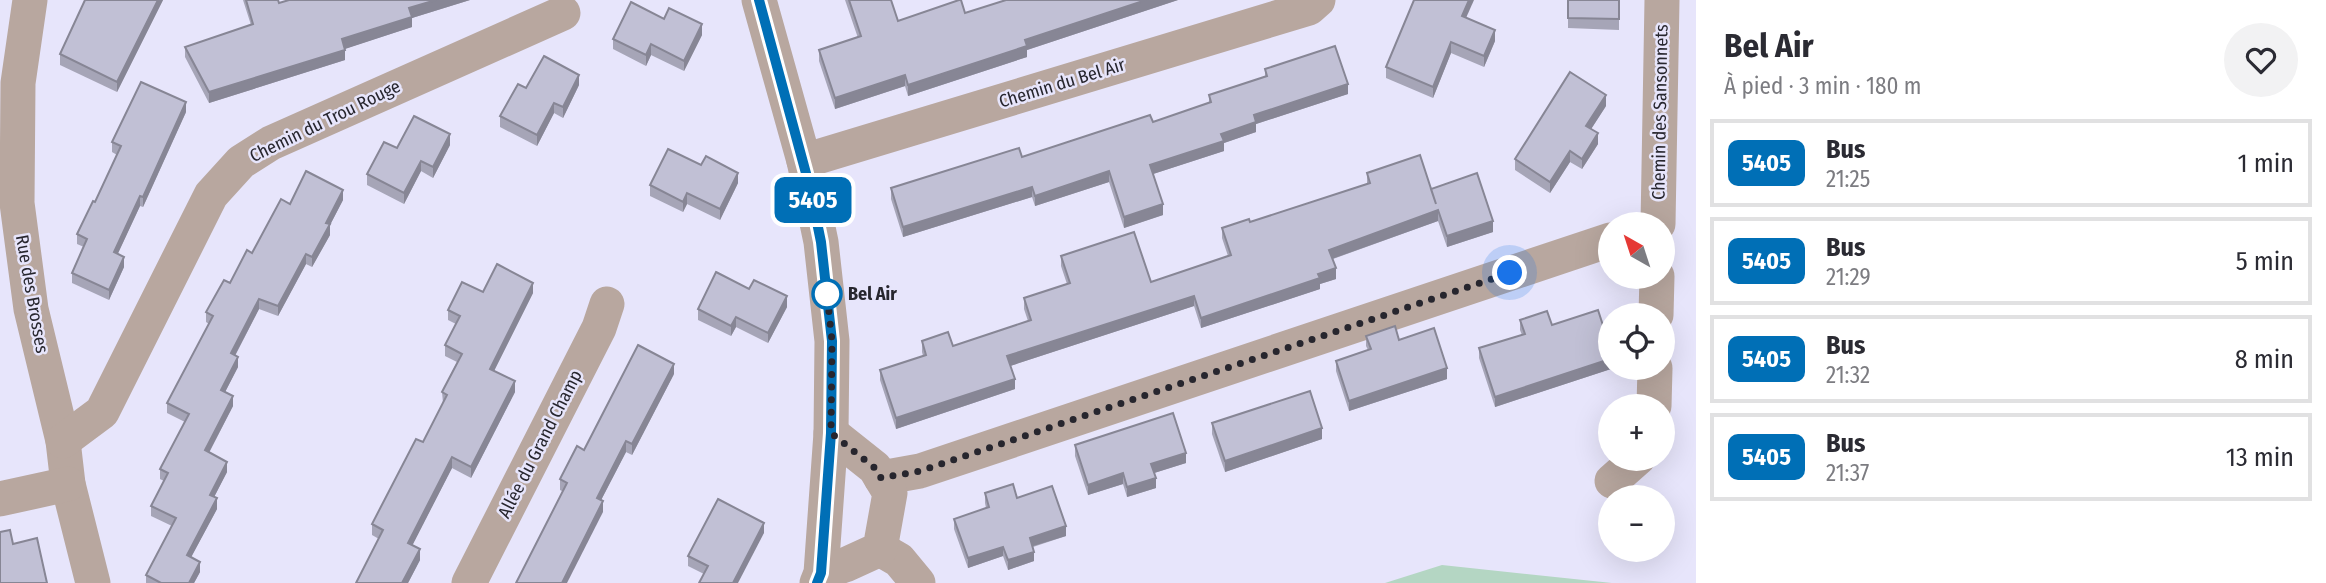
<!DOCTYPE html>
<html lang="fr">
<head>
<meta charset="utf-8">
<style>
	:root { --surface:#fff; --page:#f2f2f3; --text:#2b2b33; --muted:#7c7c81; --line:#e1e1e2 }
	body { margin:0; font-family:"Fira Sans Condensed",sans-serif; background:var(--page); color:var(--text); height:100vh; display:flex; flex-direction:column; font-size:26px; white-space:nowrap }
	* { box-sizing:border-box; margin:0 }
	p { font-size:23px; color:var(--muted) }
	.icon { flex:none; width:38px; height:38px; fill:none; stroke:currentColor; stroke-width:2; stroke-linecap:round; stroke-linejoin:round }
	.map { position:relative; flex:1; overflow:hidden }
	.panel { display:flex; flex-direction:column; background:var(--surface); width:630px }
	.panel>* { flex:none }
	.badge { padding:0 14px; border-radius:10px; font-size:24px; line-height:46px }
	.needle { width:46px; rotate:321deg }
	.buttons { position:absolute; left:1598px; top:212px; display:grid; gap:14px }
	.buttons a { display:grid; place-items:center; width:77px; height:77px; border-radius:50%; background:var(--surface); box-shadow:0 7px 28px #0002; font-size:35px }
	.you { position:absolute; width:35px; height:35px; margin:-18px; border:5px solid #fff; border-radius:50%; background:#1a73e8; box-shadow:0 0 0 10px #1a73e833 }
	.map>.badge { position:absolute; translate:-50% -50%; box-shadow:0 0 0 4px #fff }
	.round { display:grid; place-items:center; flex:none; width:74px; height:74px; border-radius:37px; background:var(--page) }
	.summary { display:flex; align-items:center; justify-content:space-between; height:119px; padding:0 28px }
	h1 { font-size:33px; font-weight:700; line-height:52px }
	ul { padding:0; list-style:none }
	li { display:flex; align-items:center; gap:21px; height:88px; margin:0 14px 10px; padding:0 14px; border:4px solid var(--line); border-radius:0px }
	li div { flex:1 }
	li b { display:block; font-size:26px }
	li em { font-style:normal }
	li .badge { min-width:77px; font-weight:700; text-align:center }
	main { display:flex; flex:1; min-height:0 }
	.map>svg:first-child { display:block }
</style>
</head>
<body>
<main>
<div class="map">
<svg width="1696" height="583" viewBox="0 0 1696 583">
	<rect width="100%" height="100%" fill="#e7e5fb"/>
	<polygon fill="#b4d6c3" points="1442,565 1612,583 1385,583"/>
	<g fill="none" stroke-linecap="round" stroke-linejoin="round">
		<g stroke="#b8a79f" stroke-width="35">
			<polyline points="30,0 18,83 17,203 31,309 63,441 68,484 93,583"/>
			<polyline points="759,0 804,161 821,242 832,341 831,433 821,573 817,583"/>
			<polyline points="804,161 1309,8 1318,0"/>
			<polyline points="1658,224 1662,0"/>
			<polyline points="1656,315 1657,276"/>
			<polyline points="1654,406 1655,368"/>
			<polyline points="63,441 102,412 211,195 241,162 271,143 563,13"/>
			<polyline points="881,478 920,471 1610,240"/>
			<polyline points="1612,481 1638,458"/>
			<polyline points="0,499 68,484"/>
			<polyline points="880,549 899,560 918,583"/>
			<polyline points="821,573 845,565 880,549 890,493 875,468 831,433"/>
			<polyline points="469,583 599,328 607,304"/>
		</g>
	</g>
	<g fill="#a6a5b7">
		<polygon points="85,0 163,0 117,92 60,65 60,54"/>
		<polygon points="243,0 278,0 279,3 289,0 470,0 412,18 412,27 344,49 345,60 209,103 185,57 185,47 251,25"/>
		<polygon points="845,0 891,0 898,21 965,13 1007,0 1178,0 1027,50 1027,57 908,96 905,86 835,109 819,61 819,50 858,38"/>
		<polygon points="1568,0 1619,0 1619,30 1568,28"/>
		<polygon points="1466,18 1495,41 1484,67 1451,53 1433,98 1386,78 1386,67"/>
		<polygon points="664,19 702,35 684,71 651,55 646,66 613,49 613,39"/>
		<polygon points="1265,69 1348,94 1256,124 1256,132 1224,143 1224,151 1153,174 1163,215 1124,228 1109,182 1035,206 1032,197 903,237 891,199 891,188 1022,157 1153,122 1209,103 1209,95 1265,77"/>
		<polygon points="579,85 563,118 554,113 537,146 500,127 500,116 526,88"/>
		<polygon points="1606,106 1591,129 1598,144 1582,169 1570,162 1550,193 1515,170 1515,159"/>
		<polygon points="186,112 143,207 140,206 118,253 124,267 109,300 72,283 72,273 84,247 77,244 77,234 95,202 117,155 112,152 112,142"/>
		<polygon points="450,145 433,178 421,171 404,204 367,185 367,174 397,148"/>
		<polygon points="701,165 738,183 720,220 687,204 683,212 650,196 650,185"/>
		<polygon points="1367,173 1431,189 1493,232 1447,247 1438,221 1333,259 1336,279 1320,284 1320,289 1201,328 1194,306 1010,366 1015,389 896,429 880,380 880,370 923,356 922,352 922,341 953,346 1028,321 1024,309 1024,298 1067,284 1061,266 1061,256 1151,282 1228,256 1222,238 1222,228 1250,222 1367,184"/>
		<polygon points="343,200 330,225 330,235 312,267 306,264 278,316 259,309 235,356 238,367 225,392 233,406 209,453 227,472 214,497 217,509 191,557 200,572 194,583 146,583 146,575 172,526 151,516 151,506 164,481 160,479 160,469 185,422 167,413 167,403 209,324 206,322 206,312 290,204"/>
		<polygon points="483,292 533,293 494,371 515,392 471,478 452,468 412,545 420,560 408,583 356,583 379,539 372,535 372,524 423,442 443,403 442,392 457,362 445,356 445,345 456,324 448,320 448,310"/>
		<polygon points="787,307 768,343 736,327 731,336 698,320 698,309"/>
		<polygon points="1520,320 1552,325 1614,368 1495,407 1479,358 1479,348 1522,335 1520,330"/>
		<polygon points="1366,336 1399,340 1447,379 1349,411 1336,371 1336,361 1368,350 1366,346"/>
		<polygon points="674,374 632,455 626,452 601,500 603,512 560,490 560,479 584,450"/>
		<polygon points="1212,423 1322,439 1225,472 1212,434"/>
		<polygon points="1075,445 1186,463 1154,473 1156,488 1127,497 1123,484 1088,495 1075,456"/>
		<polygon points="985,493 1017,498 1066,536 1033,547 1034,561 1008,570 1003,556 968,568 954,529 954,519 986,508 985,503"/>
		<polygon points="764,533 704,574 688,566 688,556"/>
	</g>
	<g fill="#878695">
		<polygon points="158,0 163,0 117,92 117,82"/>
		<polygon points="436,0 470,0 412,18 412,27 342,50 342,39 409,8"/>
		<polygon points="1146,0 1178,0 1027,50 1027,57 908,96 908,85 1025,40"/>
		<polygon points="1469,0 1474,0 1462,27 1462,16"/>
		<polygon points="702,24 702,35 684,71 684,61"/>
		<polygon points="1495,30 1495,41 1484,67 1484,56"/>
		<polygon points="1451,42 1451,53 1433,98 1433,87"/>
		<polygon points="651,44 651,55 646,66 646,55"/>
		<polygon points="345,50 345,60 209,103 209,92"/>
		<polygon points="579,75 579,85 563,118 563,107"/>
		<polygon points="905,75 905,86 835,109 835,98"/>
		<polygon points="1348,84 1348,94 1256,124 1256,132 1224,143 1224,151 1150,175 1150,165 1221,134 1254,115"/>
		<polygon points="1606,95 1606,106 1586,137 1586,126"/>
		<polygon points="186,102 186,112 143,207 143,197"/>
		<polygon points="554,103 554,113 537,146 537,135"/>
		<polygon points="1598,133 1598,144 1582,169 1582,159"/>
		<polygon points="450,134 450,145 433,178 433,167"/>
		<polygon points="1570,151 1570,162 1550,193 1550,182"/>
		<polygon points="421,161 421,171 404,204 404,193"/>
		<polygon points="1109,171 1109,182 1035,206 1035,196"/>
		<polygon points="738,173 738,183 720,220 720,209"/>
		<polygon points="1032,187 1032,197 903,237 903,227"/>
		<polygon points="343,190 343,200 330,225 330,235 312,267 312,257 326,223"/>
		<polygon points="687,193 687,204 683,212 683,202"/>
		<polygon points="140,196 140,206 114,262 114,252"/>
		<polygon points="1163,204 1163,215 1124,228 1124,217"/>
		<polygon points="1438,210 1438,221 1329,260 1329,250"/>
		<polygon points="1493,221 1493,232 1447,247 1447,236"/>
		<polygon points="306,254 306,264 278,316 278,306"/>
		<polygon points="124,257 124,267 109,300 109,290"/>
		<polygon points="1336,268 1336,279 1320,284 1320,289 1201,328 1201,318"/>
		<polygon points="533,283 533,293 490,379 490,369"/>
		<polygon points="787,296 787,307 768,343 768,333"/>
		<polygon points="1194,296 1194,306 1007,367 1007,356"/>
		<polygon points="259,299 259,309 231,363 231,353"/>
		<polygon points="736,317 736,327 731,336 731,326"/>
		<polygon points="238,357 238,367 221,400 221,390"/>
		<polygon points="1610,359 1610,368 1614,368 1495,407 1495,397"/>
		<polygon points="674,364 674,374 632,455 632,444"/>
		<polygon points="1447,368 1447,379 1349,411 1349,401"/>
		<polygon points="1015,379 1015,389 896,429 896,418"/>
		<polygon points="515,381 515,392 471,478 471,467"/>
		<polygon points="233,396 233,406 205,460 205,450"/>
		<polygon points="1322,428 1322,439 1225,472 1225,461"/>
		<polygon points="626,441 626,452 597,508 597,498"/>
		<polygon points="1186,453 1186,463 1151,474 1151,464"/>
		<polygon points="452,457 452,468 408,554 408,543"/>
		<polygon points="227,462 227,472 210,505 210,495"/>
		<polygon points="1123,473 1123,484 1088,495 1088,485"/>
		<polygon points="1156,478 1156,488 1127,497 1127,487"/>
		<polygon points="217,498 217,509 187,565 187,555"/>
		<polygon points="603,501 603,512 567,583 562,583"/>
		<polygon points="764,523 764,533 738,583 733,583"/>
		<polygon points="1066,526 1066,536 1030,547 1030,538"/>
		<polygon points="1003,547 1003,556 968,568 968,558"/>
		<polygon points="420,549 420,560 408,583 402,583"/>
		<polygon points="1034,552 1034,561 1008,570 1008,560"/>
		<polygon points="200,562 200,572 194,583 189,583"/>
	</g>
	<g fill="#c1c0d5" stroke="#878695" stroke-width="2">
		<polygon points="85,0 158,0 117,82 60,54"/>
		<polygon points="246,0 278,0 279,3 289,0 436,0 409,8 412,17 342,39 345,50 209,92 185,47 253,24"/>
		<polygon points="849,0 891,0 898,21 959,0 961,0 965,13 1006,0 1146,0 1025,40 1027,46 908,85 905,75 835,98 819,50 861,36"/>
		<polygon points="1414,0 1469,0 1462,16 1495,30 1484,56 1451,42 1433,87 1386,67"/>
		<polygon points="1568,0 1619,0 1619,19 1568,18"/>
		<polygon points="631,2 664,19 669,8 702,24 684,61 651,44 646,55 613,39"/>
		<polygon points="1335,46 1348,84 1254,115 1256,122 1221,134 1224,141 1150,165 1163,204 1124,217 1109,171 1035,196 1032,187 903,227 891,188 1019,148 1022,157 1150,115 1153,122 1211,102 1209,95 1267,76 1265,69"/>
		<polygon points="544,56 579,75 563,107 554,103 537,135 500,116 518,84 526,88"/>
		<polygon points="1570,72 1606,95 1586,126 1598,133 1582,159 1570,151 1550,182 1515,159"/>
		<polygon points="141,82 186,102 143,197 140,196 114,252 124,257 109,290 72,273 87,239 77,234 93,201 95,202 121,146 112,142"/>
		<polygon points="414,116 450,134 433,167 421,161 404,193 367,174 384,142 397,148"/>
		<polygon points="668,149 701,165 706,156 738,173 720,209 687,193 683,202 650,185"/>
		<polygon points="1420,155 1436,204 1431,189 1477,173 1493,221 1447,236 1438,210 1329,250 1336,268 1318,274 1320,278 1201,318 1194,296 1007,356 1015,379 896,418 880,370 926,355 922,341 948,332 953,346 1031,320 1024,298 1070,283 1061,256 1134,232 1151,282 1231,255 1222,228 1249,219 1250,222 1370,183 1367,173"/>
		<polygon points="306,171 343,190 326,223 330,224 312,257 306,254 278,306 259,299 231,353 238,357 221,390 233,396 205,450 227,462 210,495 217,498 187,555 200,562 189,583 161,583 146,575 176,518 151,506 168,473 160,469 189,414 167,403 213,316 206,312 224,280 230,283 247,250 252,253 281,199 290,204"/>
		<polygon points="497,264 533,283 490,369 515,381 471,467 452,457 408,543 420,549 402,583 356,583 383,530 372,524 416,439 423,442 447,395 442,392 462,354 445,345 460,316 448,310 462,282 483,292"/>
		<polygon points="716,272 749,289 754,280 787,296 768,333 736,317 731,326 698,309"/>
		<polygon points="1598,310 1610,347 1610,359 1495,397 1479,348 1525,334 1520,320 1547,311 1552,325"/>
		<polygon points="1395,326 1399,340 1434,328 1447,368 1349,401 1336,361 1371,349 1366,336"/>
		<polygon points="638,345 674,364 632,444 626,441 597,498 603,501 562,583 516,583 567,483 560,479 577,446 584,450"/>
		<polygon points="1310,391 1322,428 1225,461 1212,423"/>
		<polygon points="1173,413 1186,453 1151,464 1156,478 1127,487 1123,473 1088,485 1075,445"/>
		<polygon points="1013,484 1017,498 1052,486 1066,526 1030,538 1034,552 1008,560 1003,547 968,558 954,519 989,507 985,493"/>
		<polygon points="718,499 764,523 733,583 699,583 708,566 688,556"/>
		<polygon points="10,530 13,544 37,538 47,583 0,583 0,532"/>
	</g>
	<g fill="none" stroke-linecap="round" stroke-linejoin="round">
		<g stroke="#fff" stroke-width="16">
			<polyline id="line" points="759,0 810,188 821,242 832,341 831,433 821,573 817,583"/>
		</g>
		<use href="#line" stroke="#006fb6" stroke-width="10"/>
		<polyline stroke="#27262e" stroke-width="7" stroke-dasharray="0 12.6" points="827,294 826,284 832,341 831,433 875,468 881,478 920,471 1510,273"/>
	</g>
	<circle fill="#fff" stroke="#006fb6" stroke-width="3.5" cx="827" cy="294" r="14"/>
	<g text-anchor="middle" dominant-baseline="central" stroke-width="5" stroke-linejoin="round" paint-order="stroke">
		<g font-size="18" fill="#27262e" stroke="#e7e5fb">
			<text transform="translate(1062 83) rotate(-17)">Chemin du Bel Air</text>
			<text transform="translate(1660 112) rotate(-89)">Chemin des Sansonnets</text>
			<text transform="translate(325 121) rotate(-26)">Chemin du Trou Rouge</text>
			<text transform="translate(32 294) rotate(80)">Rue des Brosses</text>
			<text transform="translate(540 444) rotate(-63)">Allée du Grand Champ</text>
		</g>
		<g font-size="18" font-weight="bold" fill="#27262e" stroke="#e7e5fb" text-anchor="start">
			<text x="848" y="294">Bel Air</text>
		</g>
	</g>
</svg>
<div class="buttons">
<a><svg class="needle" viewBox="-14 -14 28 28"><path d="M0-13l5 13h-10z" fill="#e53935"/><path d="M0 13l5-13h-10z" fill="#7c7c81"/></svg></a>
<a><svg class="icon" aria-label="locate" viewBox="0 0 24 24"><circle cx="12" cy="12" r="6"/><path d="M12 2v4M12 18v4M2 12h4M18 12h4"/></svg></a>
<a>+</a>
<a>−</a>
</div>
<div class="you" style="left:1510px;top:273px"></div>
<b class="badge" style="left:813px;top:200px;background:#006fb6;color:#fff">5405</b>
</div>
<section class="panel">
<div class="summary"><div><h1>Bel Air</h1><p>À pied · 3 min · 180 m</p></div><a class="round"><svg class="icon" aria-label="heart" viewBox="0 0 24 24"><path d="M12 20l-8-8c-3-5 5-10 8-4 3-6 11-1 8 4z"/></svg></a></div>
<ul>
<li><span class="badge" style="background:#006fb6;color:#fff">5405</span><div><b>Bus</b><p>21:25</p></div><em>1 min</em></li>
<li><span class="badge" style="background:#006fb6;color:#fff">5405</span><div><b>Bus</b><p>21:29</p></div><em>5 min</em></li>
<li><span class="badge" style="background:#006fb6;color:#fff">5405</span><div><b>Bus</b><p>21:32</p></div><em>8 min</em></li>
<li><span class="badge" style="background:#006fb6;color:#fff">5405</span><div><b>Bus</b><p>21:37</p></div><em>13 min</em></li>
</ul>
</section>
</main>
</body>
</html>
